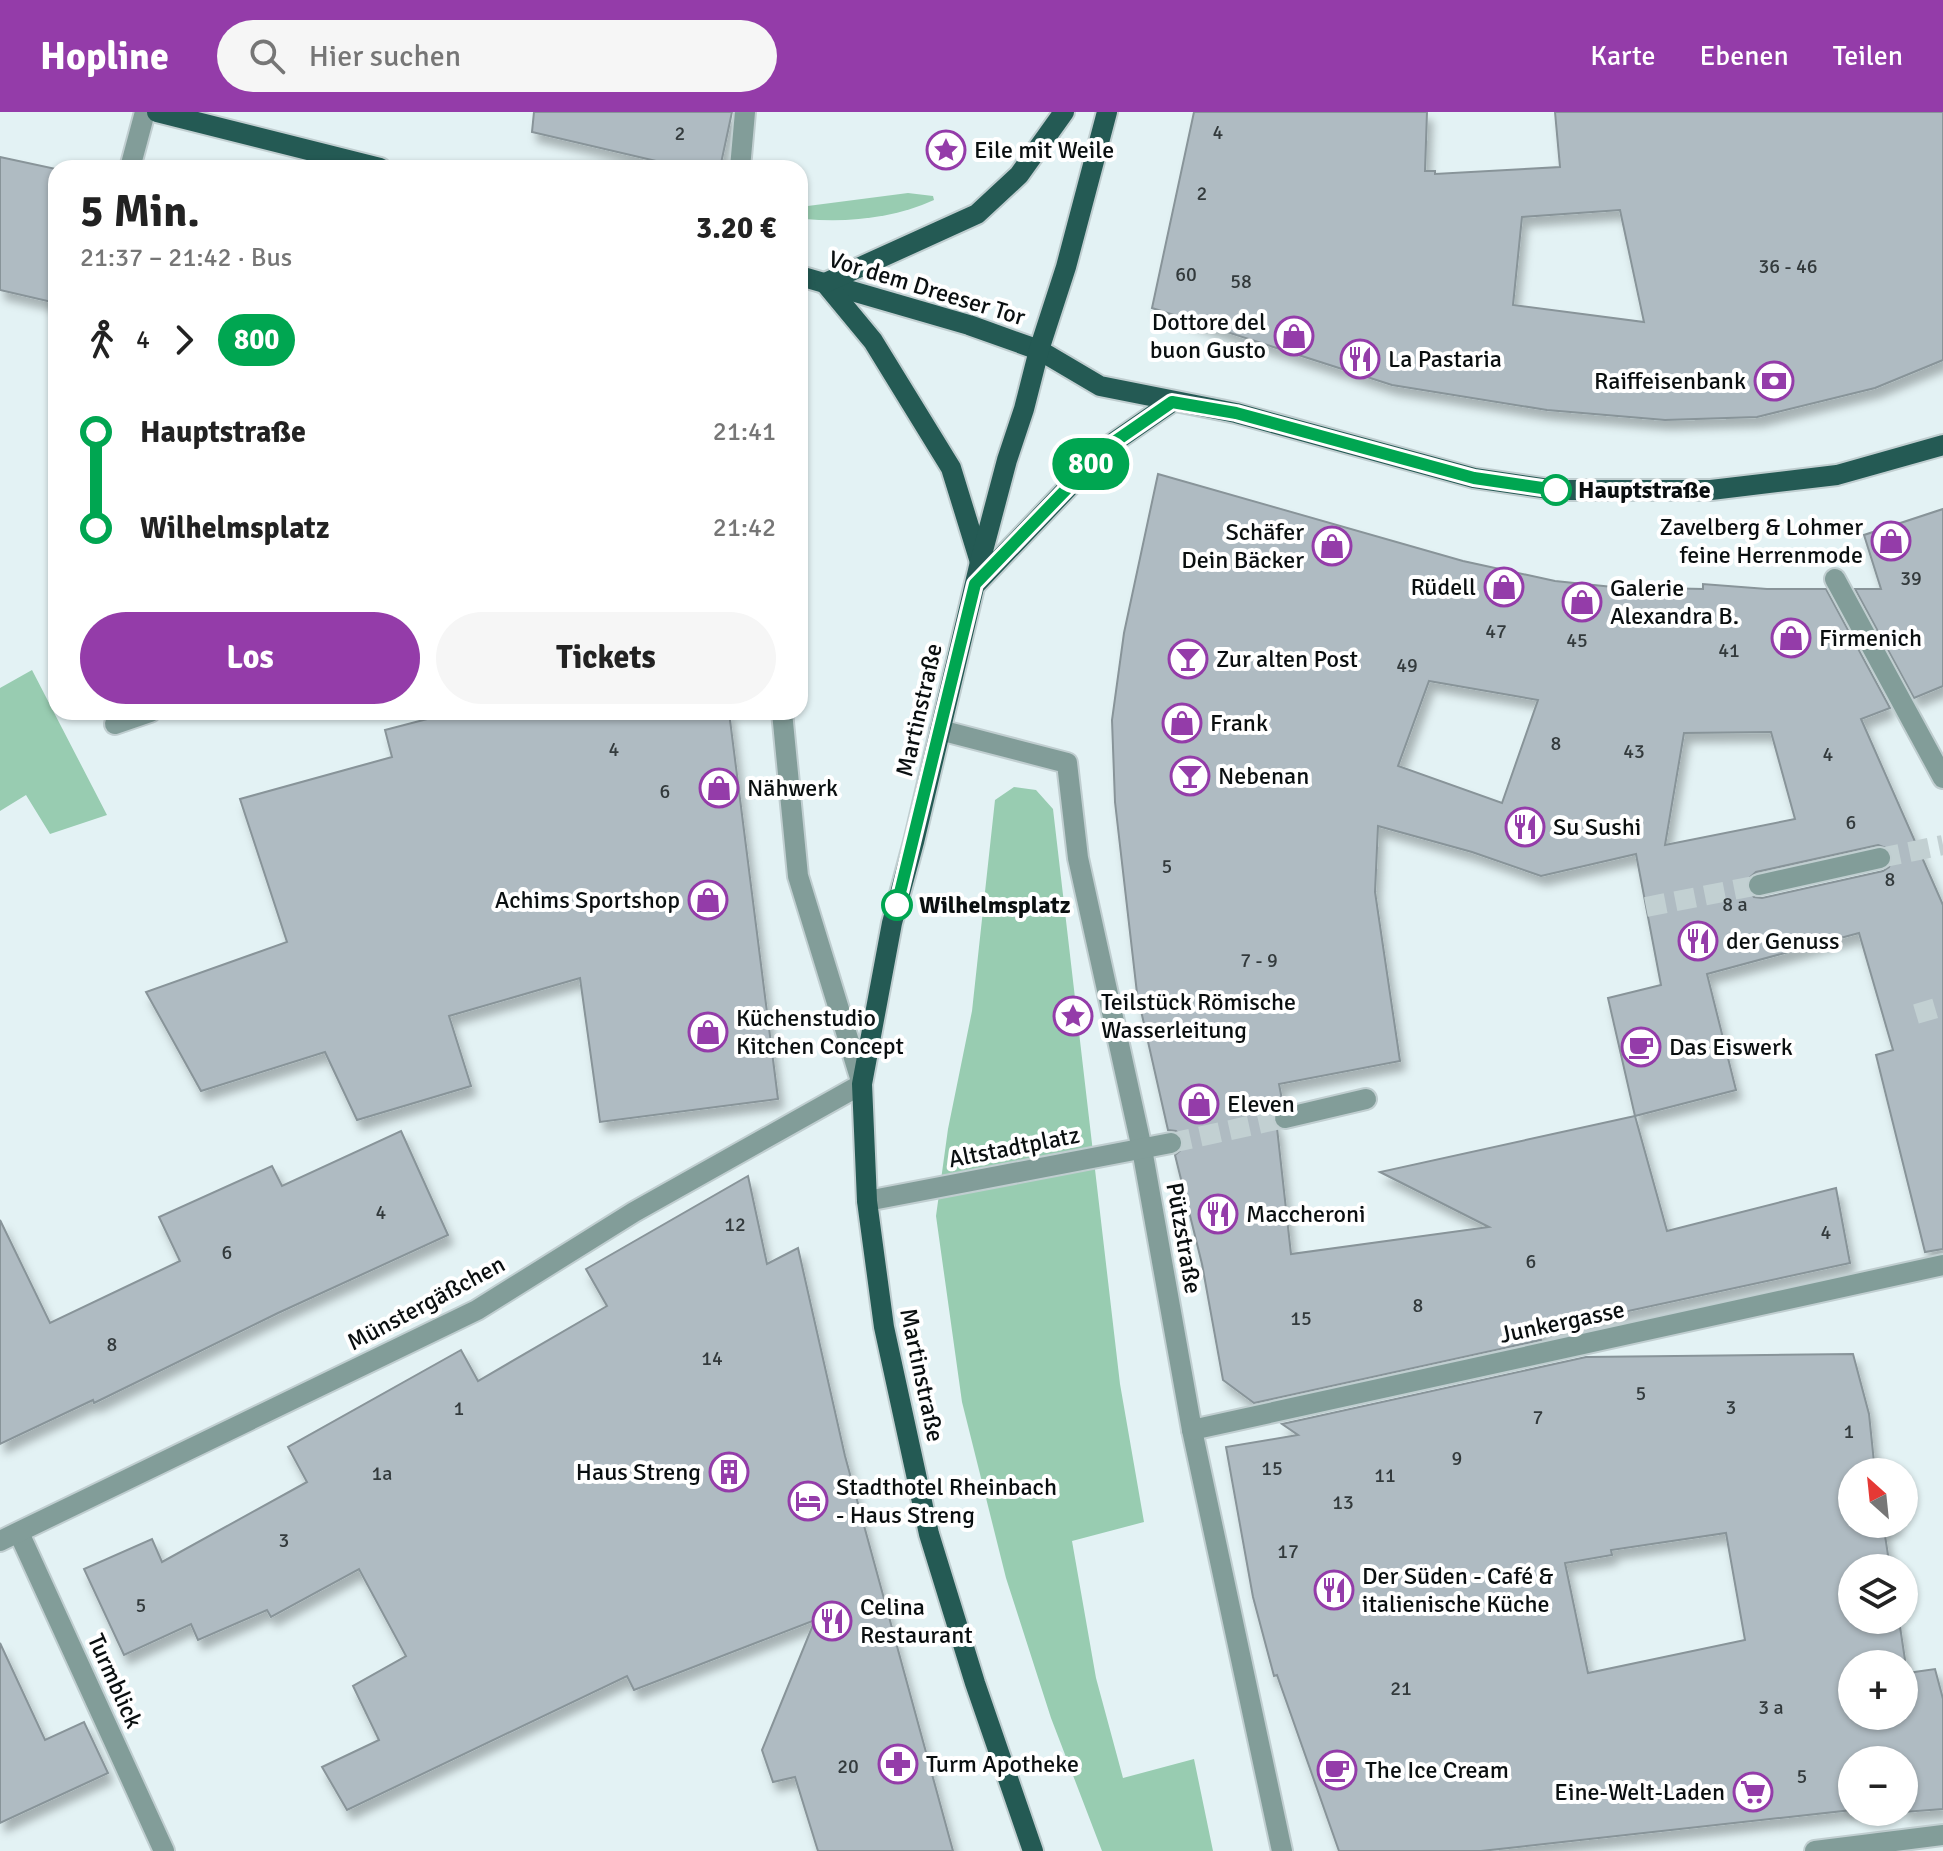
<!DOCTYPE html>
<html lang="de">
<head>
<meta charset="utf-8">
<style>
	:root { --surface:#fff; --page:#f6f6f6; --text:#222; --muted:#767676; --accent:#943ca9 }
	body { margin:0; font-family:Signika,sans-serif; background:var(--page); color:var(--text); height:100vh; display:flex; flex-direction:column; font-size:30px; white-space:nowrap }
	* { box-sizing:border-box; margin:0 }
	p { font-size:26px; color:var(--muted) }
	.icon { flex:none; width:44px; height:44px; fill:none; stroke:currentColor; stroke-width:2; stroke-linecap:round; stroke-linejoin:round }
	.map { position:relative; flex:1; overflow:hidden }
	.drawer { position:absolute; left:48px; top:48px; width:760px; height:560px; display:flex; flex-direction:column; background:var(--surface); border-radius:24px; box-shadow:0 2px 6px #0004 }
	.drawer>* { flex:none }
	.badge { padding:0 16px; border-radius:26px; font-size:28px; line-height:52px }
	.needle { width:52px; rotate:333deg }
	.fabs { position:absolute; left:1838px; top:1346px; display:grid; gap:16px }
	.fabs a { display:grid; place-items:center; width:80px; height:80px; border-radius:50%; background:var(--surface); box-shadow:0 2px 6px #0004; font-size:40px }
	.map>.badge { position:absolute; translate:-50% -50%; box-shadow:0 0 0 4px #fff }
	.legs { display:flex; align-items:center; gap:12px; height:88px; padding:0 32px; font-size:26px }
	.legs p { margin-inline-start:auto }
	.overview { display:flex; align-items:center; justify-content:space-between; height:136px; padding:0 32px }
	h1 { font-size:44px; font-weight:800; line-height:60px }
	.button { display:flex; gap:16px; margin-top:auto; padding:16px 32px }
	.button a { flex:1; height:92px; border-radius:48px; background:var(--accent); color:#fff; font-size:32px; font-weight:800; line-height:92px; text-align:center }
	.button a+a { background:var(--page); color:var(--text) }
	ul { padding:0 32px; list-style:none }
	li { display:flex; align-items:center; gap:28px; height:96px; font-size:30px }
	li i { display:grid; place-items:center; width:12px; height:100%; margin:0 10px; background:currentColor }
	li i::after { content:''; width:20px; height:20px; margin:-10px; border:6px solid; border-radius:50%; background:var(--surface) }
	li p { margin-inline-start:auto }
	li:first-child i { background:linear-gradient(#0000 50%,currentColor 0) }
	li:last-child i { background:linear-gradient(currentColor 50%,#0000 0) }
	header { display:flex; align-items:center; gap:48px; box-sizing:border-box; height:112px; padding:0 40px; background:var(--accent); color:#fff }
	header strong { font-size:38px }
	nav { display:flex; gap:44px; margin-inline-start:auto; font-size:28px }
	.search { width:560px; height:72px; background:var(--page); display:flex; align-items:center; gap:20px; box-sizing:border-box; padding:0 28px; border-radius:44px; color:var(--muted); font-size:30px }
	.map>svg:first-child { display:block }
</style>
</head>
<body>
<header>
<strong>Hopline</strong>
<div class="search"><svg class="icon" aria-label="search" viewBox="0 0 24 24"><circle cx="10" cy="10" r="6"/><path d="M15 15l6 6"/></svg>Hier suchen</div>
<nav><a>Karte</a><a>Ebenen</a><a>Teilen</a></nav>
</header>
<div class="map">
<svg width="1943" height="1739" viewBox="0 0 1943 1739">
	<defs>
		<filter id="shadow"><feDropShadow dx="5" dy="9" stdDeviation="4" flood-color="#0004"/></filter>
	</defs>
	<rect width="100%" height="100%" fill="#e3f2f4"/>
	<g fill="#98ccb1">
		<path d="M908,81l25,3 1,4c-40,18 -86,23 -129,19l-5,-12z"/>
		<polygon points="32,558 107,703 50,722 26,683 0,699 0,576"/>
		<polygon points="1014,675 1036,678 1053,697 1120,1272 1144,1410 1072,1429 1096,1566 1123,1666 1194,1647 1213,1739 1102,1739 1051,1606 1006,1466 962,1290 936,1104 948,1017 972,899 995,688"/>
	</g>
	<g fill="#afbbc2" stroke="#889499" stroke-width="2" fill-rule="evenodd" filter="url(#shadow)">
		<polygon points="534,0 732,0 720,56 686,56 532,20"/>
		<path d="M1194,0h233l-2,59h10v3l125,-7 -5,-55h388v248l-68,28 -118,29 -92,3 -118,-10 -155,-25 -240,-77zM1620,98l24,112 -131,-17 9,-88z"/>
		<polygon points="0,45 56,57 56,191 0,178"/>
		<path d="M1158,362l305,87 92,20 58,6 90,2v-5l64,5h59l64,119 -29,11 82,186v344l-18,3 -49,-197 17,-5 -34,-117 -152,41 29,116 -101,26 32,115 169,-43 14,75 -310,67 1,10 -287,63 -31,-23 -21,-116 -27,-109 8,-7 1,-8 -8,-9 -8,-1 -31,-137 -22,-191 -3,-82 12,-87zM1429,569l109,19 -36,103 -104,-37zM1771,620l24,87 -130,26 19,-112zM1378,714l94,26 69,24 95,-22 25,131 -53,13 27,118 -255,56 109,55 -198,27 -14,-126 -5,-8 4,-11 7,-4 -4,-21 121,-23 -25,-169zM1878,733l11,4 4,7 -4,11 -6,4 -121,27 -8,-1 -7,-8v-9l9,-8z"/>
		<polygon points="1943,397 1943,574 1914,586 1855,477 1881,477 1864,423"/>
		<polygon points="454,600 729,600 778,987 600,1010 580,866 449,904 471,974 357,1008 325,940 201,979 146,880 287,830 240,687 392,645 385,618"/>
		<polygon points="401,1019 448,1123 278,1201 94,1291 93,1288 0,1332 0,1108 50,1211 180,1149 159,1105 272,1054 282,1074"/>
		<polygon points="748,1064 767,1152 798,1136 845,1344 953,1739 818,1739 795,1665 773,1670 762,1638 815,1508 634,1578 627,1564 347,1698 322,1655 379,1628 353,1574 406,1544 359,1457 271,1505 267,1498 198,1528 191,1512 124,1543 84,1457 152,1427 162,1450 307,1370 288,1335 461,1238 478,1269 607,1194 586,1157"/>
		<path d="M1853,1242l16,60 6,58h-23v52h45l1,2 -14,3 6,39h-38v52h47l8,53 28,-4 8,30v110l-39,3v-52h-52v50l-371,41h-142l-62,-176 -3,1 -21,-79 -27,-150 72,-12 -16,-11 304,-67zM1726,1421l19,107 -157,33 -23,-110 47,-8 -1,-5zM1852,1552h52v52h-52z"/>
		<polygon points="0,1531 45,1628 84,1610 108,1661 0,1711"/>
	</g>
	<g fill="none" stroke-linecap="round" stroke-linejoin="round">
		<g stroke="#c2d0d2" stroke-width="20" stroke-dasharray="20 10" stroke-linecap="butt">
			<polyline points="1880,746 1943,733"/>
			<polyline points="1646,795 1759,773"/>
			<polyline points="1916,902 1943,894"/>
			<polyline points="1171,1031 1285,1006"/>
		</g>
		<g stroke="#c0ced0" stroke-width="24">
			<g id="minor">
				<polyline points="130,56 145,0"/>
				<polyline points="740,56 745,0"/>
				<polyline points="1835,467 1943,666"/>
				<polyline points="115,612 150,600"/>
				<polyline points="940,618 1067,651 1078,746 1142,1037 1192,1318 1282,1739"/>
				<polyline points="1759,773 1880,746"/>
				<polyline points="1285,1006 1366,987"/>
				<polyline points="867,1089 1171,1031"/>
				<polyline points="1192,1318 1943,1153"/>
				<polyline points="19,1421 164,1739"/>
				<polyline points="0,1429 477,1198 634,1100 862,972 798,764 782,600"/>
				<polyline points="1815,1739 1943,1723"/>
			</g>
		</g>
		<g stroke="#c0ced0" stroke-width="24">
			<g id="major">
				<polyline points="157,0 380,56"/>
				<polyline points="800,164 969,213 1039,238 1100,274 1236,301 1474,366 1556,378 1711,378 1837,363 1943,333"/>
				<polyline points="825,171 873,229 951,356 980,450"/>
				<polyline points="825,171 977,102 1019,63 1064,0"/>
				<polyline points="977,471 1107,335 1172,290"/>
				<polyline points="1033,1739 975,1571 929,1422 884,1215 867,1089 862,972 892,811 914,730 980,450 1007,348 1024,297 1039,238 1066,155 1107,0"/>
			</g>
		</g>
		<use href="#minor" stroke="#829d99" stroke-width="20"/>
		<use href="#major" stroke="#245a54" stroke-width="20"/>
	</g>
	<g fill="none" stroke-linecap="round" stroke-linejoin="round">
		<g stroke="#fff" stroke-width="18">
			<polyline id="line-1" points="897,793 975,472 1107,335 1172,290 1236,301 1474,366 1556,378"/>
		</g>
		<use href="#line-1" stroke="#00a651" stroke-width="12"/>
	</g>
	<defs>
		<g id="sight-ring" transform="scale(2)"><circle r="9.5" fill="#fff" stroke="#943ca9" stroke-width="1.5"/><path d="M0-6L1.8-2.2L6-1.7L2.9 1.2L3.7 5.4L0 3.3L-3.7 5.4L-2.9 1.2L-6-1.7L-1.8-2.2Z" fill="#943ca9"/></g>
		<g id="shop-ring" transform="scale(2)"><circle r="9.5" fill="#fff" stroke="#943ca9" stroke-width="1.5"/><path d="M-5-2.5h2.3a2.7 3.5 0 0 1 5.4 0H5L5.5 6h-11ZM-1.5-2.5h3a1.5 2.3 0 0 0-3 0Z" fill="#943ca9"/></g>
		<g id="restaurant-ring" transform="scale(2)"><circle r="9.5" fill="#fff" stroke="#943ca9" stroke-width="1.5"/><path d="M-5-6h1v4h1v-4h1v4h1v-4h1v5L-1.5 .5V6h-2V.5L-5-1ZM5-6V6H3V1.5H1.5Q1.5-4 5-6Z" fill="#943ca9"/></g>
		<g id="bank-ring" transform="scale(2)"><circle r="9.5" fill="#fff" stroke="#943ca9" stroke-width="1.5"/><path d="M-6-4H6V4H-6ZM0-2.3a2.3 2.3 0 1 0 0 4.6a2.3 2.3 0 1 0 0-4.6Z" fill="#943ca9"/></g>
		<g id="bar-ring" transform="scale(2)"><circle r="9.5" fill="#fff" stroke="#943ca9" stroke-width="1.5"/><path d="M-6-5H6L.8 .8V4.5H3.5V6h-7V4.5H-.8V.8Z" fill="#943ca9"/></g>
		<g id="cafe-ring" transform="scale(2)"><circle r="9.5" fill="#fff" stroke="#943ca9" stroke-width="1.5"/><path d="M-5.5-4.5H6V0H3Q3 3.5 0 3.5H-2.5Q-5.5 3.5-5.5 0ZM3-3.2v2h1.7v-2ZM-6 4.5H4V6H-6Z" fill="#943ca9"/></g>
		<g id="building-ring" transform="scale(2)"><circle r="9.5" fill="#fff" stroke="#943ca9" stroke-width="1.5"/><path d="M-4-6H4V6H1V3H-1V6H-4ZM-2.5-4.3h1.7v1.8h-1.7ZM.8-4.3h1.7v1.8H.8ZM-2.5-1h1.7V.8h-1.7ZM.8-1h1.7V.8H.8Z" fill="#943ca9"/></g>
		<g id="hotel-ring" transform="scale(2)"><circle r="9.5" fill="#fff" stroke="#943ca9" stroke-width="1.5"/><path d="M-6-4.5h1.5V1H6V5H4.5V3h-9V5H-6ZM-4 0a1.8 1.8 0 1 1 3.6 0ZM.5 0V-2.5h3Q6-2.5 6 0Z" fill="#943ca9"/></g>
		<g id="pharmacy-ring" transform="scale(2)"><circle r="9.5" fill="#fff" stroke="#943ca9" stroke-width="1.5"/><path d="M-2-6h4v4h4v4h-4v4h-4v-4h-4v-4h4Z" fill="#943ca9"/></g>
		<g id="supermarket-ring" transform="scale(2)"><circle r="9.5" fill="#fff" stroke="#943ca9" stroke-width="1.5"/><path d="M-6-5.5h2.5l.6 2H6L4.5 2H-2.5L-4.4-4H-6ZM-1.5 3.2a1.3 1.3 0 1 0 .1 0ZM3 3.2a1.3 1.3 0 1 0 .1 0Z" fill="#943ca9"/></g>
	</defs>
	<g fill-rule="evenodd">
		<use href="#sight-ring" x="946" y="38"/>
		<use href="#shop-ring" x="1294" y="224"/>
		<use href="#restaurant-ring" x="1360" y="247"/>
		<use href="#bank-ring" x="1774" y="269"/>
		<use href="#shop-ring" x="1891" y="429"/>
		<use href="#shop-ring" x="1332" y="434"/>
		<use href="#shop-ring" x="1504" y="475"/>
		<use href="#shop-ring" x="1582" y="490"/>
		<use href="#shop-ring" x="1791" y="526"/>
		<use href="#bar-ring" x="1188" y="547"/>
		<use href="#shop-ring" x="1182" y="611"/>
		<use href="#bar-ring" x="1190" y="664"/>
		<use href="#shop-ring" x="719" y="676"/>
		<use href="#restaurant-ring" x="1525" y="715"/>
		<use href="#shop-ring" x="708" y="788"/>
		<use href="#restaurant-ring" x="1698" y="829"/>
		<use href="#sight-ring" x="1073" y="904"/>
		<use href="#shop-ring" x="708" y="920"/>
		<use href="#cafe-ring" x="1641" y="935"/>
		<use href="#shop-ring" x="1199" y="992"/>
		<use href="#restaurant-ring" x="1218" y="1102"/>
		<use href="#building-ring" x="729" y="1360"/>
		<use href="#hotel-ring" x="808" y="1389"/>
		<use href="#restaurant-ring" x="1334" y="1478"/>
		<use href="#restaurant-ring" x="832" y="1509"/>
		<use href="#pharmacy-ring" x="898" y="1652"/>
		<use href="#cafe-ring" x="1337" y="1658"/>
		<use href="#supermarket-ring" x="1753" y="1680"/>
	</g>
	<g fill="#fff" stroke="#00a651" stroke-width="4">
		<circle cx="1556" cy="378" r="14"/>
		<circle cx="897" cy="793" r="14"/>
	</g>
	<g text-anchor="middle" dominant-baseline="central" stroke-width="8" stroke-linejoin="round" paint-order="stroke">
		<g font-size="20" fill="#333a3c">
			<text x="1218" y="20">4</text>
			<text x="680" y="21">2</text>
			<text x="1202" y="81">2</text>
			<text x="1788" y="154">36 - 46</text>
			<text x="1186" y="162">60</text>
			<text x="1241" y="169">58</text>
			<text x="1911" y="466">39</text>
			<text x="1496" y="519">47</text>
			<text x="1577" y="528">45</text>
			<text x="1729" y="538">41</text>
			<text x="1407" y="553">49</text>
			<text x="1556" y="631">8</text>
			<text x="614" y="637">4</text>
			<text x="1634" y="639">43</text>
			<text x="1828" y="642">4</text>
			<text x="665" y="679">6</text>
			<text x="1851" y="710">6</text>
			<text x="1167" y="754">5</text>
			<text x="1890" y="767">8</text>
			<text x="1735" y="792">8 a</text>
			<text x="1259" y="848">7 - 9</text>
			<text x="381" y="1100">4</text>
			<text x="735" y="1112">12</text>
			<text x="1826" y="1120">4</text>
			<text x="227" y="1140">6</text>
			<text x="1531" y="1149">6</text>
			<text x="1418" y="1193">8</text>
			<text x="1301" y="1206">15</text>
			<text x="112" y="1232">8</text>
			<text x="712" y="1246">14</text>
			<text x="1641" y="1281">5</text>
			<text x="1731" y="1295">3</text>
			<text x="459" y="1296">1</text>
			<text x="1538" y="1305">7</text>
			<text x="1849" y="1319">1</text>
			<text x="1457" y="1346">9</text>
			<text x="1272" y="1356">15</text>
			<text x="382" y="1361">1a</text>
			<text x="1385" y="1363">11</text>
			<text x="1343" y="1390">13</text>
			<text x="284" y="1428">3</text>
			<text x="1288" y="1439">17</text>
			<text x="141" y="1493">5</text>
			<text x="1401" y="1576">21</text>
			<text x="1771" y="1595">3 a</text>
			<text x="848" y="1654">20</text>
			<text x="1802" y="1664">5</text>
		</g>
		<g font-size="24" fill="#0a0f10" stroke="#fff" text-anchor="start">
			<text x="974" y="38">Eile mit Weile</text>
			<text x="1266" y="210" text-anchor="end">Dottore del<tspan x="1266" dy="28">buon Gusto</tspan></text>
			<text x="1388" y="247">La Pastaria</text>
			<text x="1746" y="269" text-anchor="end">Raiffeisenbank</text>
			<text x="1863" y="415" text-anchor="end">Zavelberg &amp; Lohmer<tspan x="1863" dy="28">feine Herrenmode</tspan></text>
			<text x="1304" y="420" text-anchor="end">Schäfer<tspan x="1304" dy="28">Dein Bäcker</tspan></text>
			<text x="1476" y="475" text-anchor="end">Rüdell</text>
			<text x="1610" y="476">Galerie<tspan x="1610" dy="28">Alexandra B.</tspan></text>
			<text x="1819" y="526">Firmenich</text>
			<text x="1216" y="547">Zur alten Post</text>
			<text x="1210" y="611">Frank</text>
			<text x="1218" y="664">Nebenan</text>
			<text x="747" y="676">Nähwerk</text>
			<text x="1553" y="715">Su Sushi</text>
			<text x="680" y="788" text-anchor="end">Achims Sportshop</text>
			<text x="1726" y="829">der Genuss</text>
			<text x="1101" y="890">Teilstück Römische<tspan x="1101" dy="28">Wasserleitung</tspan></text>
			<text x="736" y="906">Küchenstudio<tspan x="736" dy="28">Kitchen Concept</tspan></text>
			<text x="1669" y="935">Das Eiswerk</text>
			<text x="1227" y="992">Eleven</text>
			<text x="1246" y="1102">Maccheroni</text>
			<text x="701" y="1360" text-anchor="end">Haus Streng</text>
			<text x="836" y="1375">Stadthotel Rheinbach<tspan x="836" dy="28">- Haus Streng</tspan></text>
			<text x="1362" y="1464">Der Süden - Café &amp;<tspan x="1362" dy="28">italienische Küche</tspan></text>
			<text x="860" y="1495">Celina<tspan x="860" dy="28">Restaurant</tspan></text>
			<text x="926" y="1652">Turm Apotheke</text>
			<text x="1365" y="1658">The Ice Cream</text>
			<text x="1725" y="1680" text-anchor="end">Eine-Welt-Laden</text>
		</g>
		<g font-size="24" fill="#0a0f10" stroke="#fff">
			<text transform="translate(927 176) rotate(17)">Vor dem Dreeser Tor</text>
			<text transform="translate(919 598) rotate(-77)">Martinstraße</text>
			<text transform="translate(1014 1035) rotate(-11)">Altstadtplatz</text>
			<text transform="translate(1184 1126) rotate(80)">Pützstraße</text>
			<text transform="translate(426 1191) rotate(-28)">Münstergäßchen</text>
			<text transform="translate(1562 1210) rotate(-12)">Junkergasse</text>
			<text transform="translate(922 1263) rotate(78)">Martinstraße</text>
			<text transform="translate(115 1569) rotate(66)">Turmblick</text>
		</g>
		<g font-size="24" font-weight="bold" fill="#0a0f10" stroke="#fff" text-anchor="start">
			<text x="1578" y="378">Hauptstraße</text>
			<text x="919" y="793">Wilhelmsplatz</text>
		</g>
	</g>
</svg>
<div class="fabs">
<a><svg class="needle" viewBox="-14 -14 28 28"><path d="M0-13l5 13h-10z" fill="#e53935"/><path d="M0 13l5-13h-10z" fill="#767676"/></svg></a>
<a><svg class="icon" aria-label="layers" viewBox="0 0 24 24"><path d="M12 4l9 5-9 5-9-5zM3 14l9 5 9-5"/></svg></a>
<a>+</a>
<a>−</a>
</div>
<b class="badge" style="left:1091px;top:352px;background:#00a651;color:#fff">800</b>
<section class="drawer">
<div class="overview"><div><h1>5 Min.</h1><p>21:37 – 21:42 · Bus</p></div><b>3.20 €</b></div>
<div class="legs"><svg class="icon" aria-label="walk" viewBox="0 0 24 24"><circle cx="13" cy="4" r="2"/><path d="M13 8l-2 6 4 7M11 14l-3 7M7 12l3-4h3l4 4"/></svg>4<svg class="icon" aria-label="forward" viewBox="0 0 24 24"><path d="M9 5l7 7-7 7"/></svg><b class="badge" style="background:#00a651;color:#fff">800</b></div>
<ul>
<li><i style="color:#00a651"></i><b>Hauptstraße</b><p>21:41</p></li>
<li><i style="color:#00a651"></i><b>Wilhelmsplatz</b><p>21:42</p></li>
</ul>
<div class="button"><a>Los</a><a>Tickets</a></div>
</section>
</div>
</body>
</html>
